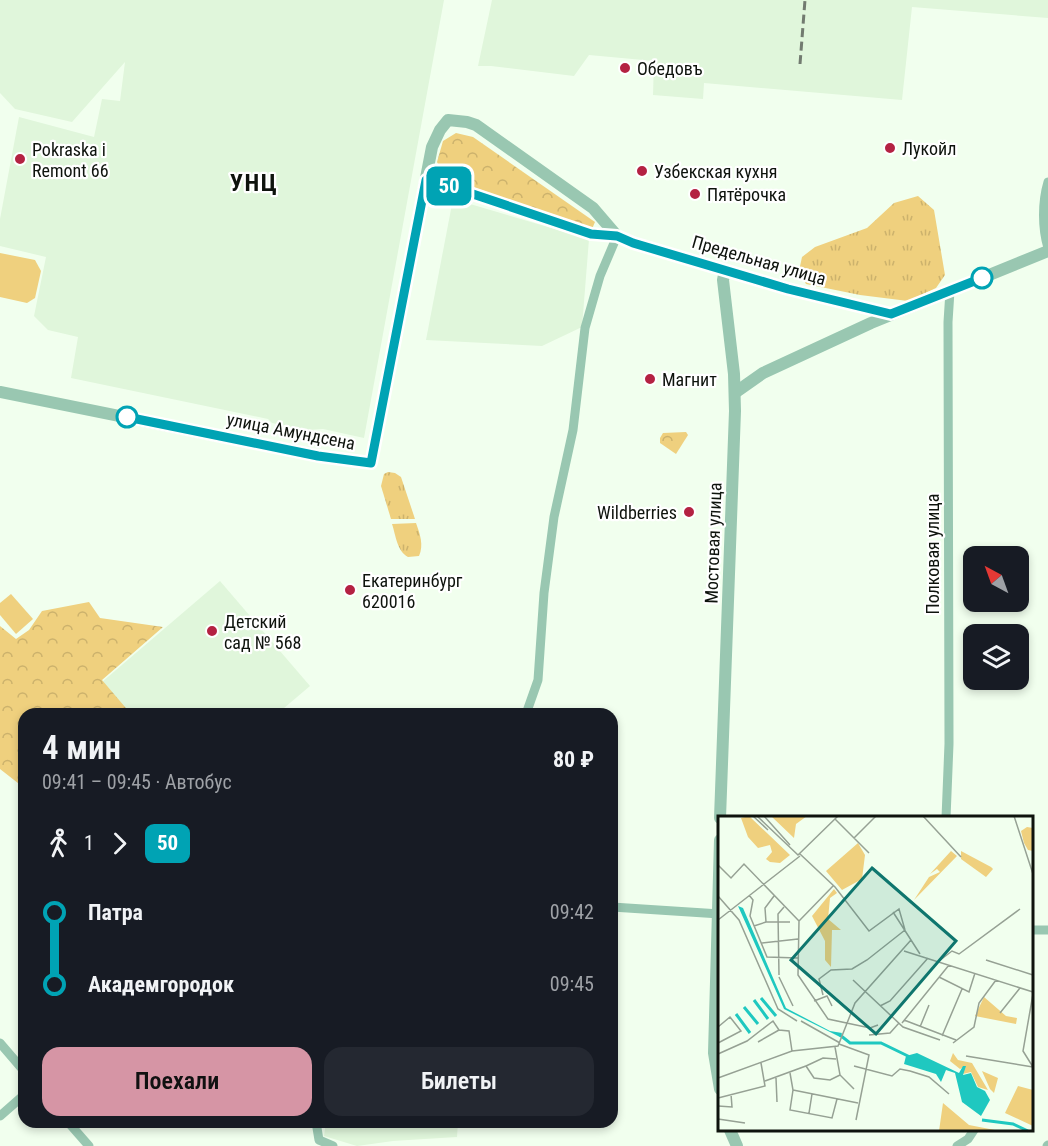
<!DOCTYPE html>
<html lang="ru">
<head>
<meta charset="utf-8">
<style>
	:root { --surface:#171b24; --page:#242831; --text:#f1f3f6; --muted:#9ea1a6; --accent:#d695a5 }
	body { margin:0; font-family:"Roboto Condensed",sans-serif; background:var(--page); color:var(--text); height:100vh; display:flex; flex-direction:column; font-size:22px; white-space:nowrap }
	* { box-sizing:border-box; margin:0 }
	p { font-size:20px; color:var(--muted) }
	.icon { flex:none; width:33px; height:33px; fill:none; stroke:currentColor; stroke-width:2; stroke-linecap:round; stroke-linejoin:round }
	.map { position:relative; flex:1; overflow:hidden }
	.details { position:absolute; left:18px; top:708px; width:600px; height:420px; display:flex; flex-direction:column; background:var(--surface); border-radius:18px; box-shadow:0 3px 9px #0003 }
	.details>* { flex:none }
	.badge { padding:0 12px; border-radius:9px; font-size:21px; line-height:39px }
	.needle { width:39px; rotate:319deg }
	.buttons { position:absolute; left:963px; top:546px; display:grid; gap:12px }
	.buttons a { display:grid; place-items:center; width:66px; height:66px; border-radius:12px; background:var(--surface); box-shadow:0 3px 9px #0003; font-size:30px }
	.map>.badge { position:absolute; translate:-50% -50%; box-shadow:0 0 0 3px #fff }
	.legs { display:flex; align-items:center; gap:9px; height:66px; padding:0 24px; font-size:20px }
	.legs p { margin-inline-start:auto }
	.headline { display:flex; align-items:center; justify-content:space-between; height:102px; padding:0 24px }
	h1 { font-size:33px; font-weight:600; line-height:45px }
	.primary-button { display:flex; gap:12px; margin-top:auto; padding:12px 24px }
	.primary-button a { flex:1; height:69px; border-radius:18px; background:var(--accent); color:#111; font-size:24px; font-weight:600; line-height:69px; text-align:center }
	.primary-button a+a { background:var(--page); color:var(--text) }
	ul { padding:0 24px; list-style:none }
	li { display:flex; align-items:center; gap:21px; height:72px; font-size:22px }
	li i { display:grid; place-items:center; width:9px; height:100%; margin:0 8px; background:currentColor }
	li i::after { content:''; width:15px; height:15px; margin:-8px; border:4px solid; border-radius:50%; background:var(--surface) }
	li p { margin-inline-start:auto }
	li:first-child i { background:linear-gradient(#0000 50%,currentColor 0) }
	li:last-child i { background:linear-gradient(currentColor 50%,#0000 0) }
	.map>svg:first-child { display:block }
</style>
</head>
<body>
<div class="map">
<svg width="1048" height="1146" viewBox="0 0 1048 1146">
	<defs>
		<pattern id="grass-tufts" width="24" height="20" patternUnits="userSpaceOnUse" patternTransform="scale(1.5)"><rect width="24" height="20" fill="#efd07e"/><path d="M3 7l-1-3M5 7V3M7 7l1-3M15 17l-1-3M17 17v-4M19 17l1-3" fill="none" stroke="#ccb26c"/></pattern>
		<pattern id="forest-crowns" width="20" height="18" patternUnits="userSpaceOnUse" patternTransform="scale(1.5)"><rect width="20" height="18" fill="#efd07e"/><path d="M2 6a3 3 0 1 1 6 0M12 15a3 3 0 1 1 6 0" fill="none" stroke="#ccb26c"/></pattern>
	</defs>
	<rect width="100%" height="100%" fill="#f1ffee"/>
	<g fill="#e0f6db">
		<polygon points="0,0 444,0 364,438 323,429 308,430 272,423 268,419 71,378 78,337 48,330 34,316 46,257 0,246 0,219 19,117 94,137 102,99 120,101 125,62 72,122 15,109 0,93"/>
		<polygon points="492,0 1048,0 1048,18 912,7 902,100 704,83 703,99 653,95 654,61 589,55 574,76 491,66 478,66"/>
		<polygon points="453,199 589,239 582,327 542,346 426,340"/>
		<polygon points="220,581 310,686 277,714 130,714 102,682"/>
		<polygon points="326,1122 458,1122 457,1137 393,1141 357,1146 324,1136"/>
	</g>
	<g fill="url(#grass-tufts)">
		<polygon points="918,196 934,210 945,275 936,288 908,301 860,295 806,284 799,271 802,257 815,247 867,228 894,203"/>
		<polygon points="388,472 395,473 401,477 415,519 391,519 381,486 384,474"/>
		<path d="M416,523c4,11 8,22 3,33l-11,1c-11,-6 -12,-21 -16,-33z"/>
	</g>
	<g fill="url(#forest-crowns)">
		<polygon points="456,133 473,137 595,222 592,229 444,177 437,162 443,141"/>
		<polygon points="663,433 686,432 688,435 676,454 660,443 660,438"/>
		<polygon points="89,602 100,618 163,627 102,680 131,714 24,714 23,787 0,769 0,626 16,639 29,630 42,611"/>
	</g>
	<g fill="#efd07e">
		<polygon points="0,253 35,260 41,271 35,298 27,303 0,297"/>
		<polygon points="11,594 33,619 16,634 0,615 0,603"/>
	</g>
	<g fill="none" stroke-linecap="round" stroke-linejoin="round">
		<g stroke="#99c7b1" stroke-width="9">
			<path d="M1048,182c-6,20 -6,46 0,66"/>
			<polyline points="526,714 538,680 544,593 554,517 573,430 585,328 600,276 617,236"/>
			<polyline points="946,818 949,744 948,322 950,291"/>
			<polyline points="612,907 720,914"/>
			<polyline points="1032,930 1048,930"/>
			<polyline points="0,1043 24,1071"/>
			<polyline points="0,1116 24,1095"/>
			<polyline points="68,1122 89,1146"/>
			<polyline points="316,1122 319,1140 333,1146"/>
			<polyline points="957,1146 968,1139 974,1130"/>
			<polyline points="1047,1146 1048,1145"/>
		</g>
		<g stroke="#99c7b1" stroke-width="12">
			<polyline points="426,180 449,186 591,234 617,236 633,243 787,289 891,314"/>
			<polyline points="0,392 318,456 371,463 432,147 440,130 448,120 467,122 476,125 593,208 617,236"/>
			<polyline points="736,392 763,373 871,323 1048,251"/>
			<polyline points="720,818 735,411 734,374 723,280 725,270"/>
			<polyline points="720,840 714,1053 720,1089"/>
			<polyline points="730,1130 737,1146"/>
		</g>
		<polyline stroke="#727b70" stroke-width="3" stroke-dasharray="9 4.5" stroke-linecap="butt" points="800,64 805,0"/>
	</g>
	<g fill="none" stroke-linecap="round" stroke-linejoin="round">
		<g stroke="#fff" stroke-width="14">
			<polyline id="line-1" points="127,417 318,456 371,463 426,180 449,186 591,234 617,236 633,243 788,289 891,314 982,278"/>
		</g>
		<use href="#line-1" stroke="#00a3b4" stroke-width="9"/>
	</g>
	<g fill="#b42242" stroke="#fff" stroke-width="2">
		<circle cx="625" cy="68" r="6"/>
		<circle cx="890" cy="148" r="6"/>
		<circle cx="20" cy="159" r="6"/>
		<circle cx="642" cy="171" r="6"/>
		<circle cx="695" cy="194" r="6"/>
		<circle cx="650" cy="379" r="6"/>
		<circle cx="689" cy="512" r="6"/>
		<circle cx="350" cy="590" r="6"/>
		<circle cx="212" cy="631" r="6"/>
	</g>
	<g fill="#fff" stroke="#00a3b4" stroke-width="3">
		<circle cx="982" cy="278" r="10"/>
		<circle cx="127" cy="417" r="10"/>
	</g>
	<g text-anchor="middle" dominant-baseline="central" stroke-width="4.5" stroke-linejoin="round" paint-order="stroke">
		<g font-size="18" fill="#0e130d" stroke="#fff" text-anchor="start">
			<text x="637" y="68">Обедовъ</text>
			<text x="902" y="148">Лукойл</text>
			<text x="32" y="149">Pokraska i<tspan x="32" dy="21">Remont 66</tspan></text>
			<text x="654" y="171">Узбекская кухня</text>
			<text x="707" y="194">Пятёрочка</text>
			<text x="662" y="379">Магнит</text>
			<text x="677" y="512" text-anchor="end">Wildberries</text>
			<text x="362" y="580">Екатеринбург<tspan x="362" dy="21">620016</tspan></text>
			<text x="224" y="621">Детский<tspan x="224" dy="21">сад № 568</tspan></text>
		</g>
		<g font-size="18" fill="#0e130d" stroke="#fff">
			<text transform="translate(759 260) rotate(16)">Предельная улица</text>
			<text transform="translate(291 431) rotate(11)">улица Амундсена</text>
			<text transform="translate(713 543) rotate(-88)">Мостовая улица</text>
			<text transform="translate(932 554) rotate(-90)">Полковая улица</text>
		</g>
		<g font-size="24" font-weight="bold" letter-spacing="1.5" fill="#0e130d" stroke="#fff">
			<text x="254" y="183">УНЦ</text>
		</g>
	</g>
	<g transform="translate(718 816)">
		<rect width="315" height="315" fill="#f1ffee"/>
		<path d="M233,35l6,5 -43,44 15,-23 11,-5 -3,-3 -7,5zM243,35l30,16 2,2 -7,8 -25,-18z" fill="#efd07e"/>
		<path d="M31,0l41,39 -10,8 -10,-1 -4,-3 6,-7 -2,-7 -12,3 -10,-11 -7,-19zM53,0h36l-11,8 -2,14zM309,11l6,1v23l-5,-1 -4,-7 -3,-12zM140,27l7,12 -3,24 -20,11 -16,-19zM116,73l3,4 -7,5 -2,21 13,11h-9l-1,37 -6,-7v-19l-13,-25zM266,181l22,19 11,2 -1,6 -41,-8zM235,237l5,7 14,3 16,27 -10,-3 -7,-15 -8,2 2,-8 -5,3 -10,-8zM264,255l16,7 -4,15 -4,-4z" fill="#efd07e"/>
		<path d="M300,270l15,4v36l-28,-13zM225,287l26,22 31,6h-61z" fill="#efd07e"/>
		<path d="M20,90l5,2 43,100 44,23 12,2 -2,4 -56,-28zM199,237l42,20 4,-7h3l-3,9 8,-2 6,14 8,4 5,9 -9,16 -19,-14 -7,-29 -9,-3 -5,12 -5,-8 -32,-10 2,-8z" fill="#1fc8c0"/>
		<path fill="none" stroke="#1fc8c0" stroke-width="3" d="M43,182l15,18M36,184l14,19M26,191l14,17M18,198l14,19M122,219l10,8h31l29,14M264,304l31,4 15,7"/>
		<path fill="none" stroke="#96a194" stroke-width="1.5" d="M35,0l15,14M39,0l41,39 40,-39M46,0l26,29M205,0l38,41M296,0l19,58M117,3l34,34M136,22l22,-22M82,38l35,33 34,44 30,-22 6,21M0,49l13,13 13,-14 55,57M115,70l-34,35 -1,54 30,44 42,9 8,-3M31,79l4,5 -3,16 17,41 31,1M0,80l21,24 39,89 19,12M175,96l27,42M0,104l82,-64M48,106l-1,-14 9,-12M36,110l12,-4h24M43,127l37,-4M186,135l129,41M268,144l47,15M221,145l13,-10 7,3 61,-45M61,159l-1,-61 6,-7M61,161l14,29M221,161l30,15 6,-19M135,164l50,47 37,13M315,178l-10,57 10,16M105,179l-4,-16 12,-9 21,-1 15,-9 38,-30M96,185l13,-5 5,10M162,190l10,-5 38,-43M282,197l20,-25M186,204l52,20M83,205l39,22M184,207l47,-58M0,211l12,-10 11,14 -23,12M202,211l9,-22M151,219l21,-2 9,-10M224,220l20,-47M40,226l21,-12M235,227l21,-16 5,-24 17,-23M121,228l30,11 -13,65M117,231l5,28 14,14M0,238l29,-13 26,-20 6,9 10,1 3,20M248,240l67,11M88,250l17,-8 13,1M136,250l38,10 8,-7 10,2 19,6 20,17M72,257l3,17 -3,20 42,8 5,-19M0,262l74,-27 46,-5 17,-43 56,-63M58,262l1,24M47,265l41,-15 8,12 16,2 10,-5M75,274l65,13M0,282l47,-12 -4,-23M0,290l14,1 -1,-13M91,297l3,-19M0,303l27,4"/>
		<path fill="#0f766e" fill-opacity="0.15" stroke="#0f766e" stroke-width="3" d="M154,52l84,73 -80,93 -85,-74z"/>
		<rect width="315" height="315" fill="none" stroke="#0e130d" stroke-width="3"/>
	</g>
</svg>
<div class="buttons">
<a><svg class="needle" viewBox="-14 -14 28 28"><path d="M0-13l5 13h-10z" fill="#e53935"/><path d="M0 13l5-13h-10z" fill="#9ea1a6"/></svg></a>
<a><svg class="icon" aria-label="layers" viewBox="0 0 24 24"><path d="M12 4l9 5-9 5-9-5zM3 14l9 5 9-5"/></svg></a>
</div>
<b class="badge" style="left:449px;top:186px;background:#00a3b4;color:#fff">50</b>
<section class="details">
<div class="headline"><div><h1>4 мин</h1><p>09:41 – 09:45 · Автобус</p></div><b>80 ₽</b></div>
<div class="legs"><svg class="icon" aria-label="walk" viewBox="0 0 24 24"><circle cx="13" cy="4" r="2"/><path d="M13 8l-2 6 4 7M11 14l-3 7M7 12l3-4h3l4 4"/></svg>1<svg class="icon" aria-label="forward" viewBox="0 0 24 24"><path d="M9 5l7 7-7 7"/></svg><b class="badge" style="background:#00a3b4;color:#fff">50</b></div>
<ul>
<li><i style="color:#00a3b4"></i><b>Патра</b><p>09:42</p></li>
<li><i style="color:#00a3b4"></i><b>Академгородок</b><p>09:45</p></li>
</ul>
<div class="primary-button"><a>Поехали</a><a>Билеты</a></div>
</section>
</div>
</body>
</html>
